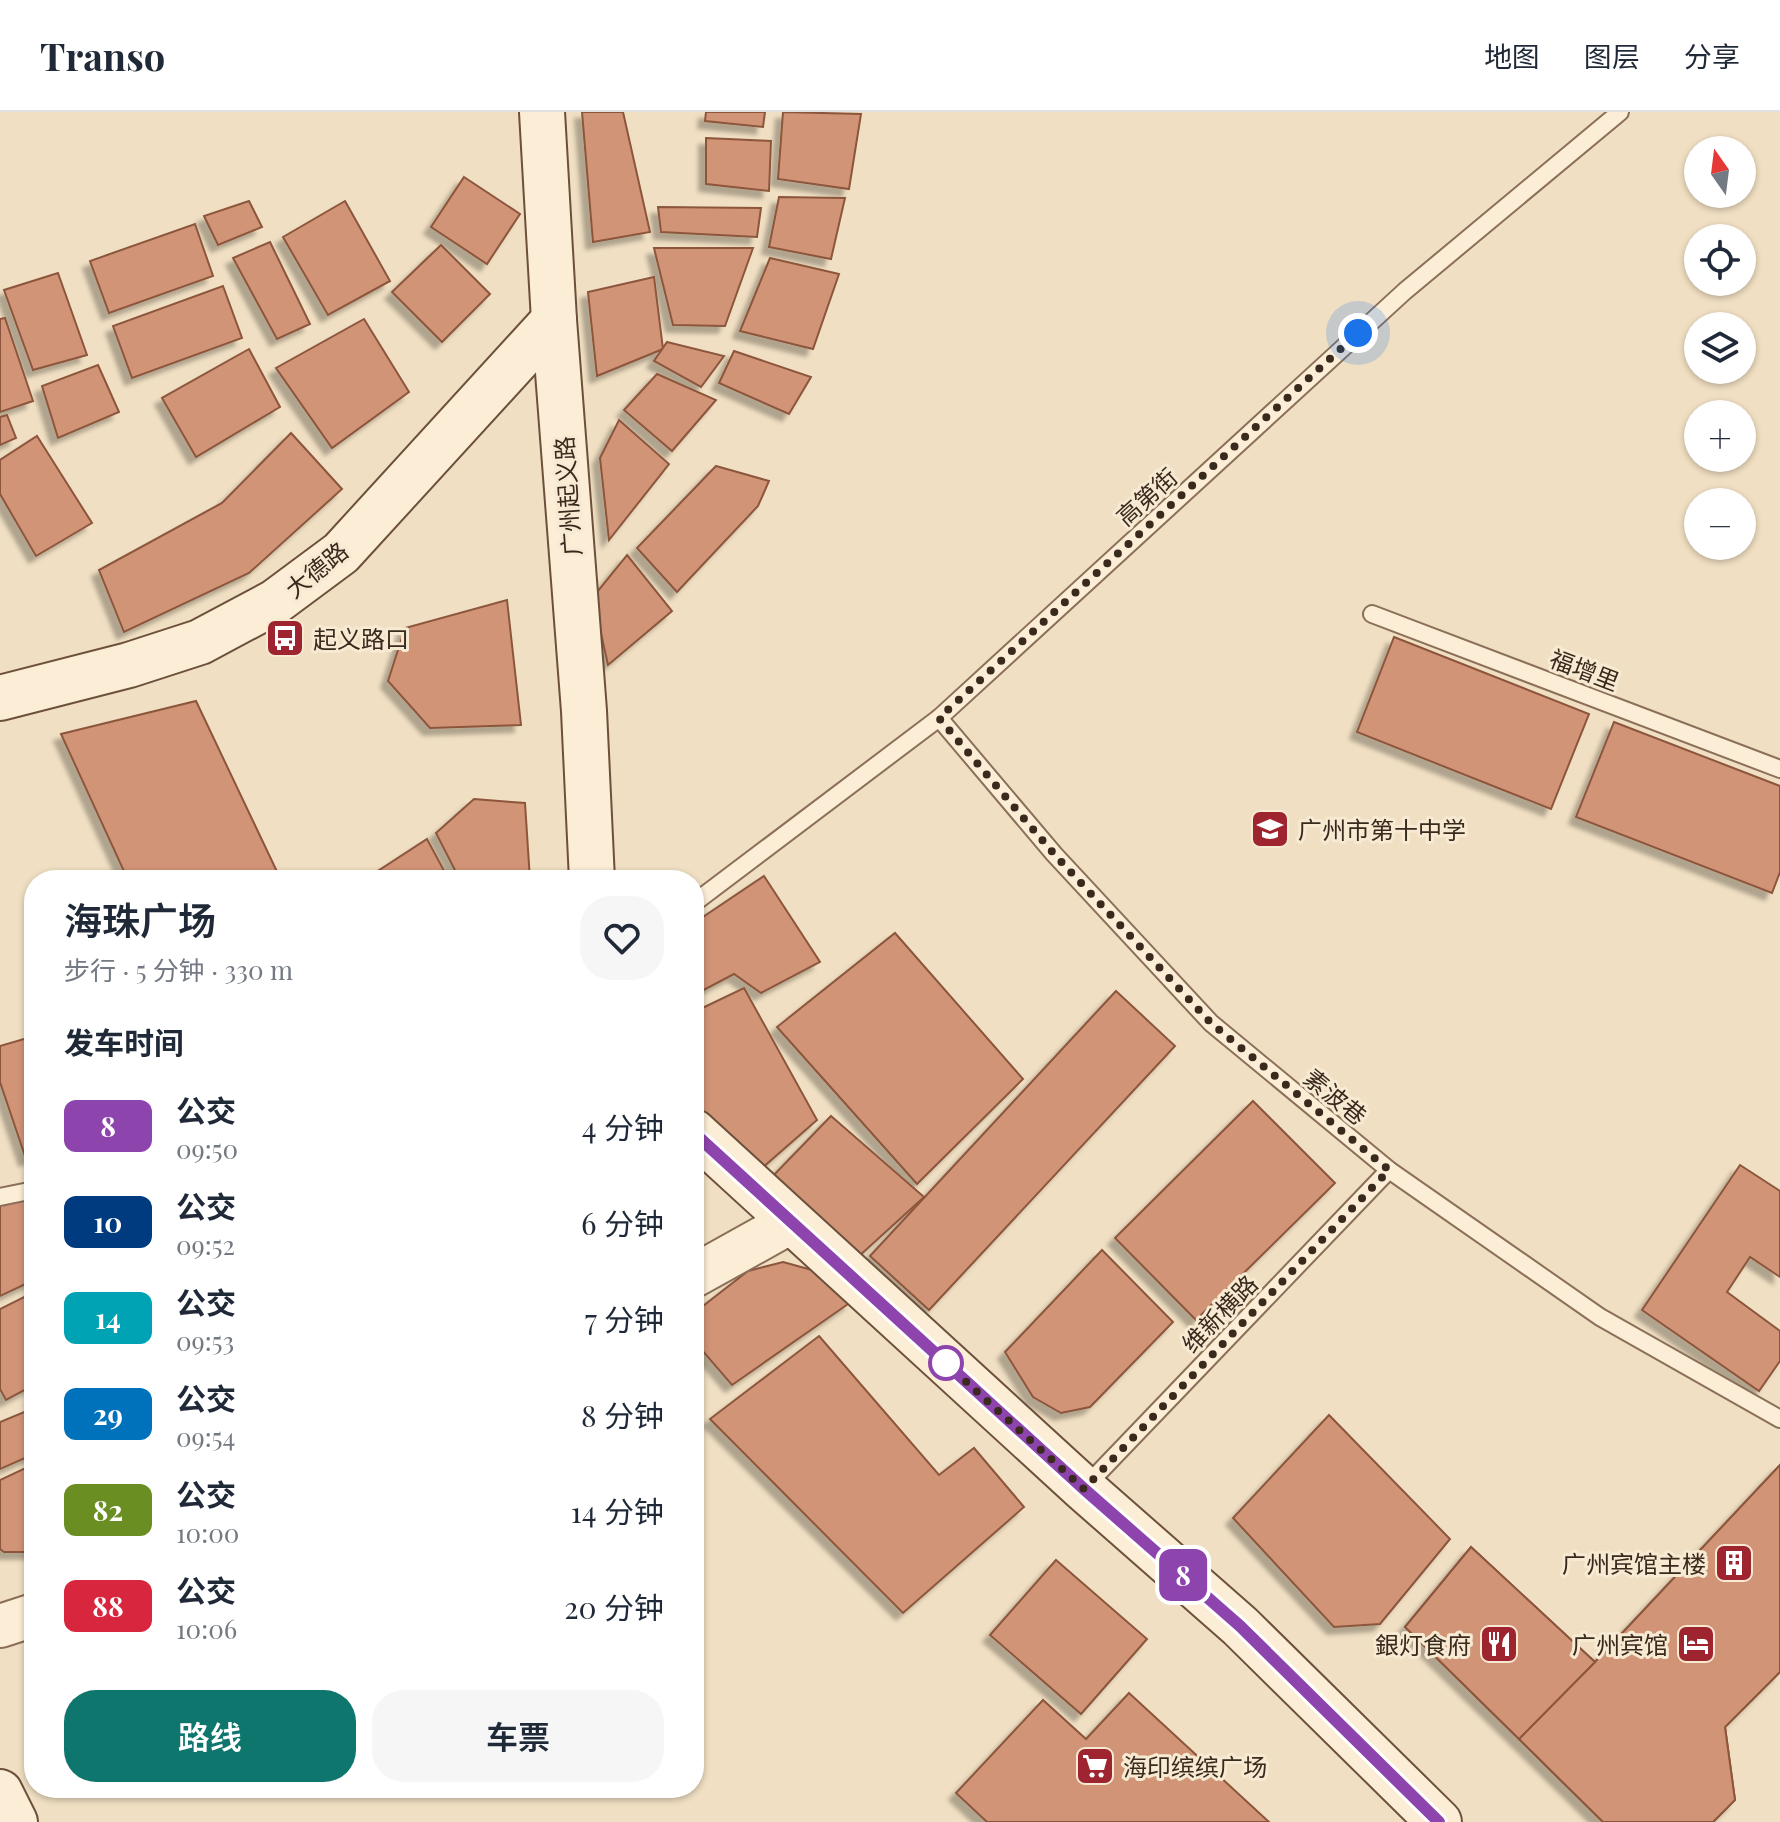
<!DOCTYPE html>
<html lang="zh">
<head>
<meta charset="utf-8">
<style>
	:root { --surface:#fff; --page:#f6f6f7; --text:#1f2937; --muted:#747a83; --line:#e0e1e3; --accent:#0f766e }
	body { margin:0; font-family:"Playfair Display","Noto Sans SC",serif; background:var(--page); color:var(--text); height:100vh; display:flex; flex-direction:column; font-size:30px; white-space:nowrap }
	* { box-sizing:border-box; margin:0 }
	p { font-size:26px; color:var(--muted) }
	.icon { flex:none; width:44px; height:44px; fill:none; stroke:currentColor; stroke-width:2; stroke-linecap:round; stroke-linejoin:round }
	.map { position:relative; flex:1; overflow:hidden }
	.sheet { position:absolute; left:24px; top:758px; width:680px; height:928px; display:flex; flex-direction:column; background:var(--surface); border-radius:32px; box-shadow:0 2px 6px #0004 }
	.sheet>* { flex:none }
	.badge { padding:0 16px; border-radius:12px; font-size:28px; line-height:52px }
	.needle { width:52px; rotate:346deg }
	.tools { position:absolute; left:1684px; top:24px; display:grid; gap:16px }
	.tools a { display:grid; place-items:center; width:72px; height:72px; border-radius:50%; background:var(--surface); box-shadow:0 2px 6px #0004; font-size:40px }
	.you { position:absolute; width:40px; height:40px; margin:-20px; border:6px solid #fff; border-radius:50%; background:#1a73e8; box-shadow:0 0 0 12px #1a73e833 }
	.map>.badge { position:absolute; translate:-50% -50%; box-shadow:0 0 0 4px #fff }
	h2 { padding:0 40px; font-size:30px; line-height:72px }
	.round { display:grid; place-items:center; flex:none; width:84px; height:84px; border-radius:32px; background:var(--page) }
	.overview { display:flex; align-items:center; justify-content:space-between; height:136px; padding:0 40px }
	h1 { font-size:38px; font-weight:600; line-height:60px }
	.button { display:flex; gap:16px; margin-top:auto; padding:16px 40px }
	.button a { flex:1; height:92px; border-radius:32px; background:var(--accent); color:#fff; font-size:32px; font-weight:600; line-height:92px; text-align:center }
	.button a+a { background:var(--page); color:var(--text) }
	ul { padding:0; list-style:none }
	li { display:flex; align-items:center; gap:24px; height:96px; padding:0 40px }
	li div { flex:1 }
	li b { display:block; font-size:30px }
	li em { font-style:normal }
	li .badge { min-width:88px; font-weight:700; text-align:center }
	header { display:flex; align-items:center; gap:48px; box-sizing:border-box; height:112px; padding:0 40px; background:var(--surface); border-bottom:2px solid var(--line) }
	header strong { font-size:38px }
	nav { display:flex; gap:44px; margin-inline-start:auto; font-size:28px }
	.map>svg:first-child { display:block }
</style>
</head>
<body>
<header>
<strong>Transo</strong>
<nav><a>地图</a><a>图层</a><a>分享</a></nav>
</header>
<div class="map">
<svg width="1780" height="1710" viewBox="0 0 1780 1710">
	<defs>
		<filter id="shadow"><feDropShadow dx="-7" dy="7" stdDeviation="2" flood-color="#0004"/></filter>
	</defs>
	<rect width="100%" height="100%" fill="#f0dfc2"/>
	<g fill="#d19476" stroke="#8c563d" stroke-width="2" filter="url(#shadow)">
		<polygon points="582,0 623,0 650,120 593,130"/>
		<polygon points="706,0 765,0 763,15 705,9"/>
		<polygon points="783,0 861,2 849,77 778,67"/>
		<polygon points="706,26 771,29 769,79 706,72"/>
		<polygon points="464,65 520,102 487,152 431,115"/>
		<polygon points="779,85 845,86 831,147 769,135"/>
		<polygon points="249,89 262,115 218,133 204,104"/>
		<polygon points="345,89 390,169 328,203 283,125"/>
		<polygon points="658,95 761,96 757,125 661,120"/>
		<polygon points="195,112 213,164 109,201 90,149"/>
		<polygon points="270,130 310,212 277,227 233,146"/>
		<polygon points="441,133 490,182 442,230 392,180"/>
		<polygon points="654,136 753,136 725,214 673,213"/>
		<polygon points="770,146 839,162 813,237 740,219"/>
		<polygon points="58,161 87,243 33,258 4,178"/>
		<polygon points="654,165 663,237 597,264 588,180"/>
		<polygon points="223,174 242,226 132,266 113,214"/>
		<polygon points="5,206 33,289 0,300 0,207"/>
		<polygon points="364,207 409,280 332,336 276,256"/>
		<polygon points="667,230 724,244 701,275 654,249"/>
		<polygon points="249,237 280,295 196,345 162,286"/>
		<polygon points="734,239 811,265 789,302 719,271"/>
		<polygon points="98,253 119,300 58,326 42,274"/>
		<polygon points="657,262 716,288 672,339 624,298"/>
		<polygon points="7,303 16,326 0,333 0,305"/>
		<polygon points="619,308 669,352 609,428 600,346"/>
		<polygon points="291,321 342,377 249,461 124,520 99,458 222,391"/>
		<polygon points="37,324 92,411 36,444 0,382 0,348"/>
		<polygon points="716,354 769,369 758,394 677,480 637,436"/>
		<polygon points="627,443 672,499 608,553 593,485"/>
		<polygon points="507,488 521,613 430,616 388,569 405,516"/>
		<polygon points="1394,525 1589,602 1551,697 1357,620"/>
		<polygon points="196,589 281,768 128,768 61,622"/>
		<polygon points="1614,610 1780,674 1780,760 1772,781 1576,705"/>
		<polygon points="474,687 525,691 530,768 460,768 436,721"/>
		<polygon points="427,727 449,768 364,768"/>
		<polygon points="764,764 820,850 761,881 734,862 694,883 694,811"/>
		<polygon points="895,821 1023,967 917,1072 777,915"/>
		<polygon points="744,876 817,1008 761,1057 730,1033 694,990 694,900"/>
		<polygon points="1116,879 1175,934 929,1198 870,1144"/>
		<polygon points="34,924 34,1044 26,1047 0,970 0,934"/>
		<polygon points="1253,989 1335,1071 1196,1208 1115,1126"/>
		<polygon points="831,1004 924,1085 857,1146 770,1067"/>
		<polygon points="1740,1053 1780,1079 1780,1165 1750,1145 1727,1180 1780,1219 1780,1249 1759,1279 1642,1198"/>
		<polygon points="23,1086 34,1107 34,1168 0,1184 0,1092"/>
		<polygon points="1102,1138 1173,1210 1090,1295 1061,1301 1033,1285 1005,1240"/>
		<polygon points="783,1150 819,1160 851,1190 732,1273 694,1229 694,1201 748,1159"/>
		<polygon points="34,1180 34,1273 6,1288 0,1277 0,1197"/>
		<polygon points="819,1224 939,1363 974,1336 1024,1395 903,1501 710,1307"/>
		<polygon points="34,1296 34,1342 0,1357 0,1310"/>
		<polygon points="1329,1303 1450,1427 1380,1512 1334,1515 1233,1406"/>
		<polygon points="34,1352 34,1440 4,1440 0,1437 0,1368"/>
		<polygon points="1780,1353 1780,1560 1725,1615 1735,1688 1713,1710 1603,1710 1405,1515 1471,1435 1595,1550"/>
		<polygon points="1780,1353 1780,1560 1725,1615 1735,1688 1713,1710 1603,1710 1519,1627 1595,1550"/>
		<polygon points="1471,1435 1595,1550 1519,1627 1405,1515"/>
		<polygon points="1056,1448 1147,1527 1081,1602 990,1523"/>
		<polygon points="1129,1581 1269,1710 987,1710 956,1681 1043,1588 1086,1627"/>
	</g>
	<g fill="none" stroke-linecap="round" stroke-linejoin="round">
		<g stroke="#8b6f58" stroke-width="20">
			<g id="service">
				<polyline points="1372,502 1780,657"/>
				<polyline points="939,606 1054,742 1211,911 1389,1058 1600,1205 1780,1307"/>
				<polyline points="694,791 939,606 1405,179 1620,0"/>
				<polyline points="0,1085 34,1078"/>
				<polyline points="1085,1375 1389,1058"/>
			</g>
		</g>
		<g stroke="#8b6f58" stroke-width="46">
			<g id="tertiary">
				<polyline points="694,1164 791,1110"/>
				<polyline points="0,1514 34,1503"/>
			</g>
		</g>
		<g stroke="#6d503b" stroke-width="48">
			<g id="secondary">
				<polyline points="542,0 554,208 584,599 592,768"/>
				<polyline points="0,586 129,553 200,530 275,490 341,441 554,208"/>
				<polyline points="694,1020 1084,1377 1240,1514 1439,1710"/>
				<polyline points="0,1680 15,1710"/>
			</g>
		</g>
		<use href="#service" stroke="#fbedd6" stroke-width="16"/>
		<use href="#tertiary" stroke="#fbedd6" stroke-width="42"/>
		<use href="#secondary" stroke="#fbedd6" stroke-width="44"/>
	</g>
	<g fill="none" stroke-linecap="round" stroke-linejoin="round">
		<g stroke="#fff" stroke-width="18">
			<polyline id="line" points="694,1021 1084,1377 1240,1514 1439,1710"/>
		</g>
		<use href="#line" stroke="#8e44ad" stroke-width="12"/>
		<polyline stroke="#3a291d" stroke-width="8" stroke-dasharray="0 14.4" points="946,1251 940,1246 1084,1377 1389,1058 1211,911 1054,742 939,606 1358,221"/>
	</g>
	<defs>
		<g id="bus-square" transform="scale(2)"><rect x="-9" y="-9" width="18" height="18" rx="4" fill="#9e2530" stroke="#f7ead2"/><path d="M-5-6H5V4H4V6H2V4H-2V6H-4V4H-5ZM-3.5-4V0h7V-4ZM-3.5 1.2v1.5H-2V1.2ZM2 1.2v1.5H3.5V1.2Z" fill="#fff"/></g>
		<g id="school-square" transform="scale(2)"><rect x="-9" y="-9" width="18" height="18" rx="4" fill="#9e2530" stroke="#f7ead2"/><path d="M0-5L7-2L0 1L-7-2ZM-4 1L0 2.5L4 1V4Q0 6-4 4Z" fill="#fff"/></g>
		<g id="building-square" transform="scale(2)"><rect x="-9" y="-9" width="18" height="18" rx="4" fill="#9e2530" stroke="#f7ead2"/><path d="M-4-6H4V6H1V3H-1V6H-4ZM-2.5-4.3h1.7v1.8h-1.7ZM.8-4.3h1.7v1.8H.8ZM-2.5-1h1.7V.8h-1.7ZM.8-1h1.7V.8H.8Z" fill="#fff"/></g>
		<g id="restaurant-square" transform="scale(2)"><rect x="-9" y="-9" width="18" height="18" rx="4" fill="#9e2530" stroke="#f7ead2"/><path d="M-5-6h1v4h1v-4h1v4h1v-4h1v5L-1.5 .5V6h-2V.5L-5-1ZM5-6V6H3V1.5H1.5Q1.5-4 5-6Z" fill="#fff"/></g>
		<g id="hotel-square" transform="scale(2)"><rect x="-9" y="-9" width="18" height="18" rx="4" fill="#9e2530" stroke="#f7ead2"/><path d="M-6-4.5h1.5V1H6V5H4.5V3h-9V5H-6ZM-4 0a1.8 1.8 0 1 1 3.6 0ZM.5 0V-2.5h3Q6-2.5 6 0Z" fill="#fff"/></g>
		<g id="supermarket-square" transform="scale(2)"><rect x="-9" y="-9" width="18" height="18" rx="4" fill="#9e2530" stroke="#f7ead2"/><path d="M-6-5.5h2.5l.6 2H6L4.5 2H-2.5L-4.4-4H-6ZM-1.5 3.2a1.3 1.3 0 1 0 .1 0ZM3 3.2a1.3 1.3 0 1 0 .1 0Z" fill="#fff"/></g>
	</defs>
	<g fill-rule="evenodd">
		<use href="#bus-square" x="285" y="526"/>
		<use href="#school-square" x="1270" y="717"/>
		<use href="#building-square" x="1734" y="1451"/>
		<use href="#restaurant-square" x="1499" y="1532"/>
		<use href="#hotel-square" x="1696" y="1532"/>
		<use href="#supermarket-square" x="1095" y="1654"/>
	</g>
	<circle fill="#fff" stroke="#8e44ad" stroke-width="4" cx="946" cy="1251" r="16"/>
	<g text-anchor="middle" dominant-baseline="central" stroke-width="6" stroke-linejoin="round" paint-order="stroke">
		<g font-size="24" fill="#3a291d" stroke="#f7ead2">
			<text transform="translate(567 384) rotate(-94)">广州起义路</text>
			<text transform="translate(1146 384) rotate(-42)">高第街</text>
			<text transform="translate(316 457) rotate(-39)">大德路</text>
			<text transform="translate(1585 557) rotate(21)">福增里</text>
			<text transform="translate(1336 984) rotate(39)">素波巷</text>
			<text transform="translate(1219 1201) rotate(-46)">维新横路</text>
		</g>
		<g font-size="24" fill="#3a291d" stroke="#f7ead2" text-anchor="start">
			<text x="313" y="526">起义路口</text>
			<text x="1298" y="717">广州市第十中学</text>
			<text x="1706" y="1451" text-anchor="end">广州宾馆主楼</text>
			<text x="1471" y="1532" text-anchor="end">銀灯食府</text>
			<text x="1668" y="1532" text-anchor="end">广州宾馆</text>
			<text x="1123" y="1654">海印缤缤广场</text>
		</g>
	</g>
</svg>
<div class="tools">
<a><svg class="needle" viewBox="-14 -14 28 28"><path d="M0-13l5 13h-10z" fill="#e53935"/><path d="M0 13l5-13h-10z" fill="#747a83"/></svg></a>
<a><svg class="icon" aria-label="locate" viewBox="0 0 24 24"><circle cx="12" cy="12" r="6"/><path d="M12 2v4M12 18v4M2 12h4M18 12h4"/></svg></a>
<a><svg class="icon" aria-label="layers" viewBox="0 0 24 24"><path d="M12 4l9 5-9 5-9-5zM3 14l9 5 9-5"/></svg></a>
<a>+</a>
<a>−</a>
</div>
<div class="you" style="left:1358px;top:221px"></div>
<b class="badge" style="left:1183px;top:1463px;background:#8e44ad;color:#fff">8</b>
<section class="sheet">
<div class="overview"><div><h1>海珠广场</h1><p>步行 · 5 分钟 · 330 m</p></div><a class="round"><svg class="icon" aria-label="heart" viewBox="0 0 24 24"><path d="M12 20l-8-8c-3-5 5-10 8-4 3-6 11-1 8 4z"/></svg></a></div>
<h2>发车时间</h2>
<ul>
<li><span class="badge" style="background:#8e44ad;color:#fff">8</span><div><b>公交</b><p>09:50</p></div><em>4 分钟</em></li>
<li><span class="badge" style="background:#003b80;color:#fff">10</span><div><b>公交</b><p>09:52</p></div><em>6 分钟</em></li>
<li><span class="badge" style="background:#00a3b4;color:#fff">14</span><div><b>公交</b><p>09:53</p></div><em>7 分钟</em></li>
<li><span class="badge" style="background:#0072bc;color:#fff">29</span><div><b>公交</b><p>09:54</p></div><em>8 分钟</em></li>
<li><span class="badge" style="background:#6b8e23;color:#fff">82</span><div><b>公交</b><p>10:00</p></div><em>14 分钟</em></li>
<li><span class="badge" style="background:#d7263d;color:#fff">88</span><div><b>公交</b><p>10:06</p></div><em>20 分钟</em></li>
</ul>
<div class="button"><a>路线</a><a>车票</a></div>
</section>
</div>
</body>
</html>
